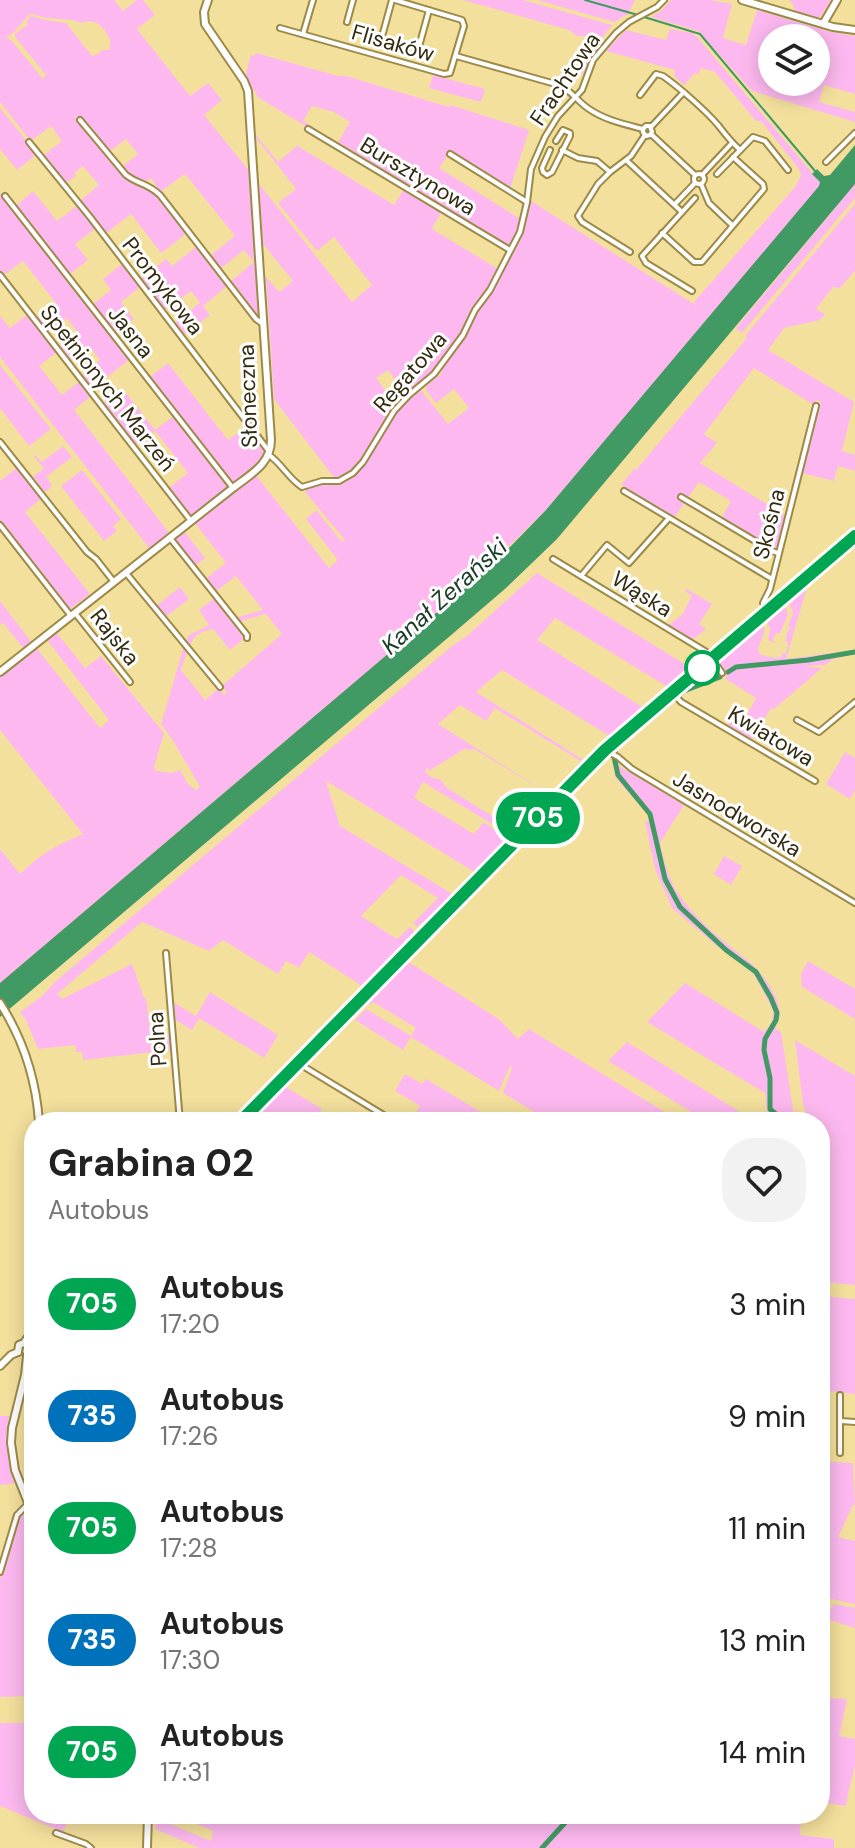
<!DOCTYPE html>
<html lang="pl">
<head>
<meta charset="utf-8">
<style>
	:root { --surface:#fff; --page:#f2f2f2; --text:#222; --muted:#767676 }
	body { margin:0; font-family:"DM Sans",sans-serif; background:var(--page); color:var(--text); height:100vh; display:flex; flex-direction:column; font-size:30px; white-space:nowrap }
	* { box-sizing:border-box; margin:0 }
	p { font-size:26px; color:var(--muted) }
	.icon { flex:none; width:44px; height:44px; fill:none; stroke:currentColor; stroke-width:2; stroke-linecap:round; stroke-linejoin:round }
	.map { position:relative; flex:1; overflow:hidden }
	.sheet { position:absolute; left:24px; top:1112px; width:806px; height:712px; display:flex; flex-direction:column; background:var(--surface); border-radius:32px; box-shadow:0 4px 20px #0003 }
	.sheet>* { flex:none }
	.badge { padding:0 16px; border-radius:26px; font-size:28px; line-height:52px }
	.fabs { position:absolute; left:758px; top:24px; display:grid; gap:16px }
	.fabs a { display:grid; place-items:center; width:72px; height:72px; border-radius:50%; background:var(--surface); box-shadow:0 4px 20px #0003; font-size:40px }
	.map>.badge { position:absolute; translate:-50% -50%; box-shadow:0 0 0 4px #fff }
	.round { display:grid; place-items:center; flex:none; width:84px; height:84px; border-radius:32px; background:var(--page) }
	.summary { display:flex; align-items:center; justify-content:space-between; height:136px; padding:0 24px }
	h1 { font-size:38px; font-weight:700; line-height:60px }
	ul { padding:0; list-style:none }
	li { display:flex; align-items:center; gap:24px; height:112px; padding:0 24px }
	li div { flex:1 }
	li b { display:block; font-size:30px }
	li em { font-style:normal }
	li .badge { min-width:88px; font-weight:700; text-align:center }
	.map>svg:first-child { display:block }
</style>
</head>
<body>
<div class="map">
<svg width="855" height="1848" viewBox="0 0 855 1848">
	<rect width="100%" height="100%" fill="#f4e09d"/>
	<g fill="#fdb9ef" fill-rule="evenodd">
		<path d="M0,0h114l9,11 14,-11h6l12,15 -18,14 53,67 18,-13 14,17 -18,15 47,58 8,144 -3,-1 -26,-34 24,-20 -10,-12 -24,19 -10,-13 25,-20 -50,-62 -25,18 -9,-14 -6,4 -16,-6 -7,-9 16,-13 -12,-15 -17,13 -25,-31 -11,-6 56,66 24,9 33,44 -25,19 -30,-39 -26,20 -25,-33 19,-16 -16,-19 -9,7 2,3 -10,7 -22,-28 18,-14 -11,-15 -19,14 -1,-2 -2,1 -29,-37zM31,14l15,4 26,2 10,3c14,-7 25,7 29,20l-2,4 1,3h-8l-4,4 -6,2 -26,-33 -21,-3 -14,-4 -5,6 2,2 -13,10v3l31,38 -3,4 -32,-39 -6,-3c10,-1 17,-18 26,-23z"/>
		<polygon points="463,0 523,0 612,25 601,39 604,40 589,58 584,74 577,71 596,44 585,36 577,36 569,30"/>
		<polygon points="537,0 635,0 628,14 614,22"/>
		<path d="M671,0h39l22,4 -9,34 23,7 11,-35 74,22 24,4v58l-31,-9 -5,17 36,10v10l-103,-31 -54,-60 -47,-14 11,-7zM772,38h44v44h-44z"/>
		<polygon points="789,0 831,0 820,17 817,18 795,11 793,4"/>
		<path d="M670,29l22,4 5,4 123,145v4l-274,324 -78,76 -468,397v-134l20,25c22,-21 35,-28 63,-40l-83,-104v-55l35,-29 65,82 9,-8 -62,-80 9,-8 29,36 16,-12 63,77 -10,34 2,4 16,2 8,-3 8,14 8,6 4,-3 -28,-48 -11,-15 23,-78 4,3 -7,21 24,30 14,-12 5,7 3,-2 -5,-7 60,-52 -16,-20 -28,8 -3,-4 28,-8 -27,-34 -21,16 -10,-13 21,-16 -32,-41 19,-12 42,-36 74,94 9,-8 -32,-41 10,-9 26,32 3,-2 -39,-47v-5c6,-2 12,-4 19,-5 9,-1 16,1 24,-5 30,-20 38,-74 71,-89l28,35 21,-16 -15,-19 -18,14 -10,-13 1,-5 15,-12v-6l17,-24 18,-32 15,-22 32,-60 7,-28 166,105 -3,-4 102,-116 5,-11 -2,-6 -38,-48h-5l-41,-49 -14,-4 -3,7 -3,-2 -11,12 -10,-9 1,-6 -69,-19 20,-21 40,10z"/>
		<polygon points="256,53 338,76 346,76 449,107 450,105 529,130 510,189 451,151 439,168 522,220 514,241 509,247 338,142 350,122 334,112 312,106 303,121 309,124 307,127 259,98 245,77 251,55 254,56"/>
		<polygon points="433,75 485,89 481,102 429,88"/>
		<polygon points="0,108 37,154 17,170 0,149"/>
		<path d="M256,135l22,27 18,-15v-2l98,60 10,-16 37,23 -9,17 66,40 -9,20 -50,77 -9,9 -24,19 -18,-24 -12,8 21,28c-10,5 -10,11 -15,20 -10,19 -26,45 -46,54l-62,-81 -8,-122 13,15 14,-11 -30,-37 -4,-60 93,118 20,-17 -38,-48 -17,14 -39,-48 18,-14 -40,-51z"/>
		<polygon points="855,184 855,198 742,333 736,328"/>
		<polygon points="33,191 57,221 77,206 95,229 75,244 88,260 70,274 16,206"/>
		<polygon points="0,193 130,359 92,389 81,375 100,360 89,346 70,361 59,347 78,332 77,331 67,318 48,332 37,318 56,303 23,261 4,275 0,270"/>
		<path d="M855,204v67l-15,17 -7,-1 -17,22 9,5 -5,6 -36,8 -16,22 86,52 -12,49 13,4v16l-17,-5 -4,15 -32,-8 19,-71 -5,-2 -2,5 -60,-37 -50,66 13,9 -17,20 86,53 -9,33 -5,1 -51,-31 10,-18 -32,-19 -25,36c-20,-8 -34,-23 -53,-33l13,-16 2,1 111,-132 -2,-2z"/>
		<polygon points="196,247 227,286 203,306 210,315 184,335 175,323 200,303 191,291 165,310 141,279 166,259 172,266"/>
		<polygon points="122,264 140,287 121,302 134,319 116,333 93,304 111,290 103,279"/>
		<polygon points="28,314 57,352 39,366 62,395 80,381 91,396 74,410 170,534 150,549 0,357 0,316 10,328"/>
		<polygon points="168,363 228,440 248,426 266,451 264,456 234,483 150,377"/>
		<polygon points="0,365 51,429 29,446 0,408"/>
		<polygon points="122,388 155,430 174,416 228,484 228,487 191,516 169,488 188,473 155,431 136,445 103,403"/>
		<polygon points="63,446 72,457 46,477 52,485 47,491 44,491 33,476 44,469 34,456 35,455 42,462"/>
		<polygon points="18,467 42,498 25,512 90,594 70,609 0,521 0,481"/>
		<polygon points="82,470 121,519 113,526 117,531 104,541 61,486"/>
		<polygon points="183,530 205,558 195,566 173,539"/>
		<path d="M537,573l154,95 -25,18 -111,-68 -18,22 105,67 -31,30 -109,-67 -26,22 109,69 -1,2 -89,-55 -9,13 -26,-16 -22,19 114,72 -3,2 -10,-10 -65,-39 -6,1 -2,-2 -34,21 -1,2 -4,-3 -2,3 6,6 10,3 6,8 63,39 8,-1 13,-13v-4l2,2 8,-8 -1,-3 4,2 -32,34 -89,-54 -9,16 60,36 10,-12 24,18 -32,33 -150,-92 14,45 114,69c-12,12 -24,21 -37,32l-4,-4 25,-25 -37,-23 -40,41 36,23 13,-12 7,6 -53,54 -55,-35 -10,16 -13,-7 -8,13 -55,-34 -14,11 -67,-29 -85,72 5,5 70,-35 12,34h2l5,39 20,-1 1,14 -89,10 -1,-8h-6v-7l-38,4 -12,-29 -6,-8 22,-16 14,-15 397,-336 14,-9z"/>
		<polygon points="807,583 809,584 807,587 786,659 855,650 855,654 833,659 825,665 807,666 807,667 822,668 774,709 771,708 752,740 728,725 737,709 747,715 756,698 724,678 727,676 718,662 760,626 763,625 765,630 758,649 759,654 774,658 781,657 782,653 786,654 788,642 783,640 786,640 787,632 790,629 788,625 793,613 789,602 791,598"/>
		<polygon points="180,587 189,599 167,616 156,606"/>
		<polygon points="687,589 712,604 699,624 706,629 691,641 667,626 682,615 692,596 685,591"/>
		<path d="M215,598l31,39 -16,13 -17,-21c-11,2 -19,6 -23,16l-4,-4 3,-6 20,-10 -10,-15z"/>
		<polygon points="0,601 32,643 24,649 3,623 0,625"/>
		<polygon points="782,604 785,605 788,614 780,634 776,633 773,640 776,643 768,640 770,629 767,622 767,617"/>
		<polygon points="845,752 855,758 855,790 850,799 826,784"/>
		<path d="M613,756l5,3 1,7 65,39 -24,38c5,21 9,40 23,57 15,20 35,37 54,52 6,5 14,10 19,16 13,15 33,41 19,60l6,4 12,78 3,12h-16l-13,-10 -2,-19 -118,-71 38,-39 79,49 8,-10 1,-12 -20,-37 -36,-27 -45,-38 -17,-39 -10,-47 4,-1 -2,-7 -32,-37z"/>
		<polygon points="724,856 742,866 731,885 714,874"/>
		<polygon points="407,961 500,1020 518,1039 529,1029 681,1122 551,1122 503,1093 512,1068 510,1066 499,1091 411,1037 403,1050 355,1020 366,1009 411,1036 416,1028 373,1002 370,1005 366,999 379,986 381,987"/>
		<polygon points="808,961 855,989 855,1019 802,987 801,974"/>
		<polygon points="210,992 278,1035 264,1058 199,1018 192,1030 174,1019 176,1014 173,1013 173,1002 196,1016"/>
		<polygon points="795,1040 855,1076 855,1285 824,1282 820,1279 828,1198 820,1159 820,1122 809,1122 803,1104"/>
		<polygon points="627,1042 756,1122 708,1122 608,1061"/>
		<polygon points="405,1074 422,1084 426,1079 484,1114 478,1122 446,1122 434,1115 430,1122 410,1122 420,1106 395,1091"/>
		<polygon points="284,1086 322,1109 313,1122 265,1122 254,1116"/>
		<polygon points="820,1296 855,1299 855,1394 820,1390"/>
		<path d="M0,1416h9c-5,25 -1,43 6,67l-15,2z"/>
		<polygon points="820,1461 853,1463 855,1505 853,1505 838,1537 855,1541 855,1604 827,1598 820,1625"/>
		<polygon points="26,1508 34,1527 34,1696 0,1697 0,1579 19,1515"/>
		<polygon points="835,1604 855,1608 855,1628 826,1619 829,1610"/>
		<path d="M827,1698l20,1 -8,37 16,3c0,7 0,21 0,27 -3,13 -7,26 -9,40l-26,-4v-95l2,-6z"/>
		<polygon points="0,1723 34,1723 34,1814 71,1814 63,1832 0,1806"/>
		<polygon points="174,1814 229,1814 234,1816 235,1814 793,1814 801,1815 800,1835 834,1839 834,1848 199,1848 155,1829 156,1818 211,1841 213,1831"/>
	</g>
	<polygon fill="#419963" points="855,145 855,184 557,539 506,588 450,636 0,1017 0,983 468,586 511,546 546,510 819,186 820,182 812,174 817,169 824,176 830,175"/>
	<g fill="none" stroke-linecap="round" stroke-linejoin="round">
		<g stroke="#419963" stroke-width="2">
			<polyline points="585,0 638,15"/>
			<polyline points="644,17 700,34 815,171"/>
		</g>
		<g stroke="#419963" stroke-width="5">
			<polyline points="728,672 736,667 808,660 855,652"/>
			<polyline points="678,696 684,691 720,677"/>
			<polyline points="615,752 616,748 675,698"/>
			<polyline points="614,757 618,775 650,814 665,879 680,907 726,950 756,972 771,998 777,1013 776,1020 765,1039 764,1050 770,1078 770,1109 785,1122"/>
			<polyline points="542,1848 573,1814"/>
		</g>
		<g stroke="#9c8a48" stroke-width="8">
			<g id="street">
				<polyline points="347,22 353,0"/>
				<polyline points="280,28 444,74 450,73 464,26 462,20 395,0"/>
				<polyline points="383,33 392,0"/>
				<polyline points="303,34 313,0"/>
				<polyline points="420,43 429,10"/>
				<path d="M456,56l103,29c13,6 19,17 30,24 16,11 35,15 54,20l3,-3h4l2,6 -2,3 -4,1 -3,-4v-3"/>
				<path d="M640,95l16,-21 7,2c17,12 42,34 55,49 7,9 13,17 22,25"/>
				<path d="M80,120l46,55c13,10 20,7 34,20l96,124 7,5"/>
				<polyline points="651,127 682,94"/>
				<polyline points="308,129 510,250"/>
				<polyline points="651,134 695,175"/>
				<polyline points="29,142 90,217 268,450"/>
				<polyline points="550,150 542,168 543,172 547,175 552,172 570,136 570,133 563,130 556,141"/>
				<polyline points="562,150 578,158 597,161 610,172"/>
				<polyline points="450,154 527,202"/>
				<polyline points="626,160 682,212"/>
				<polyline points="826,162 855,133"/>
				<circle cx="699" cy="179" r="5"/>
				<polyline points="717,174 753,137 765,141 788,170"/>
				<polyline points="702,175 732,143"/>
				<polyline points="701,184 709,203 732,225"/>
				<polyline points="5,196 233,488"/>
				<polyline points="675,204 695,183"/>
				<polyline points="662,233 694,262 702,262 764,189 763,184 733,157"/>
				<polyline points="630,252 582,222 578,216 598,184 610,172 631,156 645,135"/>
				<polyline points="0,275 191,521"/>
				<polyline points="692,291 646,263 642,256 695,198"/>
				<polyline points="0,442 87,552 96,559 114,582"/>
				<path d="M269,455c13,9 20,24 33,32l20,-6h17l14,-8 10,-11 31,-51 15,-16 25,-21 12,-16 17,-23 12,-25 15,-20 30,-58 7,-30 4,-33 14,-32 13,-21 24,-26 11,-30 23,-27 13,-11 28,-15 7,-7"/>
				<polyline points="624,491 772,579"/>
				<polyline points="681,497 772,551 778,553"/>
				<polyline points="0,525 71,616"/>
				<polyline points="170,538 247,635 247,638"/>
				<polyline points="553,559 708,653 722,673"/>
				<polyline points="126,573 220,687"/>
				<polyline points="581,576 607,545 629,563 669,518"/>
				<polyline points="768,611 763,603 770,589 816,406"/>
				<polyline points="75,613 130,682"/>
				<polyline points="672,692 681,702 815,781"/>
				<polyline points="797,720 819,732 855,702"/>
				<polyline points="605,750 618,757 632,769 855,903"/>
				<polyline points="166,953 180,1122"/>
				<polyline points="298,1063 395,1122"/>
				<polyline points="841,1421 855,1422"/>
				<polyline points="840,1453 840,1395"/>
				<polyline points="0,1572 17,1515 28,1504"/>
				<polyline points="56,1833 86,1844 91,1848"/>
			</g>
		</g>
		<g stroke="#9c8a48" stroke-width="10">
			<g id="secondary">
				<polyline points="742,0 833,27 855,30"/>
				<polyline points="823,24 837,0"/>
				<path d="M0,672l233,-184c18,-14 38,-24 38,-48l-23,-349 -4,-10 -39,-57 -1,-12 4,-12"/>
				<path d="M0,1003c23,36 36,76 39,119"/>
				<polyline points="240,1122 605,750 855,536"/>
				<polyline points="34,1338 31,1352 27,1356 25,1375 12,1428 11,1443 15,1470 34,1518"/>
				<polyline points="18,1352 19,1345 24,1343 34,1328"/>
				<polyline points="0,1366 11,1355 18,1352"/>
				<polyline points="147,1848 148,1814"/>
			</g>
		</g>
		<use href="#street" stroke="#fff" stroke-width="4"/>
		<use href="#secondary" stroke="#fff" stroke-width="6"/>
	</g>
	<g fill="none" stroke-linecap="round" stroke-linejoin="round">
		<g stroke="#fff" stroke-width="18">
			<polyline id="line" points="240,1122 605,750 855,536"/>
		</g>
		<use href="#line" stroke="#00a651" stroke-width="12"/>
	</g>
	<circle fill="#fff" stroke="#00a651" stroke-width="4" cx="702" cy="668" r="16"/>
	<g text-anchor="middle" dominant-baseline="central" stroke-width="6" stroke-linejoin="round" paint-order="stroke">
		<g font-size="22" fill="#332b10" stroke="#fff">
			<text transform="translate(393 43) rotate(16)">Flisaków</text>
			<text transform="translate(565 79) rotate(-56)">Frachtowa</text>
			<text transform="translate(418 176) rotate(31)">Bursztynowa</text>
			<text transform="translate(163 286) rotate(52)">Promykowa</text>
			<text transform="translate(131 332) rotate(52)">Jasna</text>
			<text transform="translate(410 372) rotate(-49)">Regatowa</text>
			<text transform="translate(108 388) rotate(52)">Spełnionych Marzeń</text>
			<text transform="translate(248 396) rotate(-92)">Słoneczna</text>
			<text transform="translate(769 524) rotate(-76)">Skośna</text>
			<text transform="translate(642 594) rotate(32)">Wąska</text>
			<text transform="translate(115 637) rotate(52)">Rajska</text>
			<text transform="translate(771 736) rotate(31)">Kwiatowa</text>
			<text transform="translate(737 814) rotate(31)">Jasnodworska</text>
			<text transform="translate(157 1039) rotate(-94)">Polna</text>
		</g>
		<g font-size="24" font-style="italic" fill="#193e27" stroke="#fff">
			<text transform="translate(444 596) rotate(-42)">Kanał Żerański</text>
		</g>
	</g>
</svg>
<div class="fabs">
<a><svg class="icon" aria-label="layers" viewBox="0 0 24 24"><path d="M12 4l9 5-9 5-9-5zM3 14l9 5 9-5"/></svg></a>
</div>
<b class="badge" style="left:538px;top:818px;background:#00a651;color:#fff">705</b>
<section class="sheet">
<div class="summary"><div><h1>Grabina 02</h1><p>Autobus</p></div><a class="round"><svg class="icon" aria-label="heart" viewBox="0 0 24 24"><path d="M12 20l-8-8c-3-5 5-10 8-4 3-6 11-1 8 4z"/></svg></a></div>
<ul>
<li><span class="badge" style="background:#00a651;color:#fff">705</span><div><b>Autobus</b><p>17:20</p></div><em>3 min</em></li>
<li><span class="badge" style="background:#0072bc;color:#fff">735</span><div><b>Autobus</b><p>17:26</p></div><em>9 min</em></li>
<li><span class="badge" style="background:#00a651;color:#fff">705</span><div><b>Autobus</b><p>17:28</p></div><em>11 min</em></li>
<li><span class="badge" style="background:#0072bc;color:#fff">735</span><div><b>Autobus</b><p>17:30</p></div><em>13 min</em></li>
<li><span class="badge" style="background:#00a651;color:#fff">705</span><div><b>Autobus</b><p>17:31</p></div><em>14 min</em></li>
</ul>
</section>
</div>
</body>
</html>
